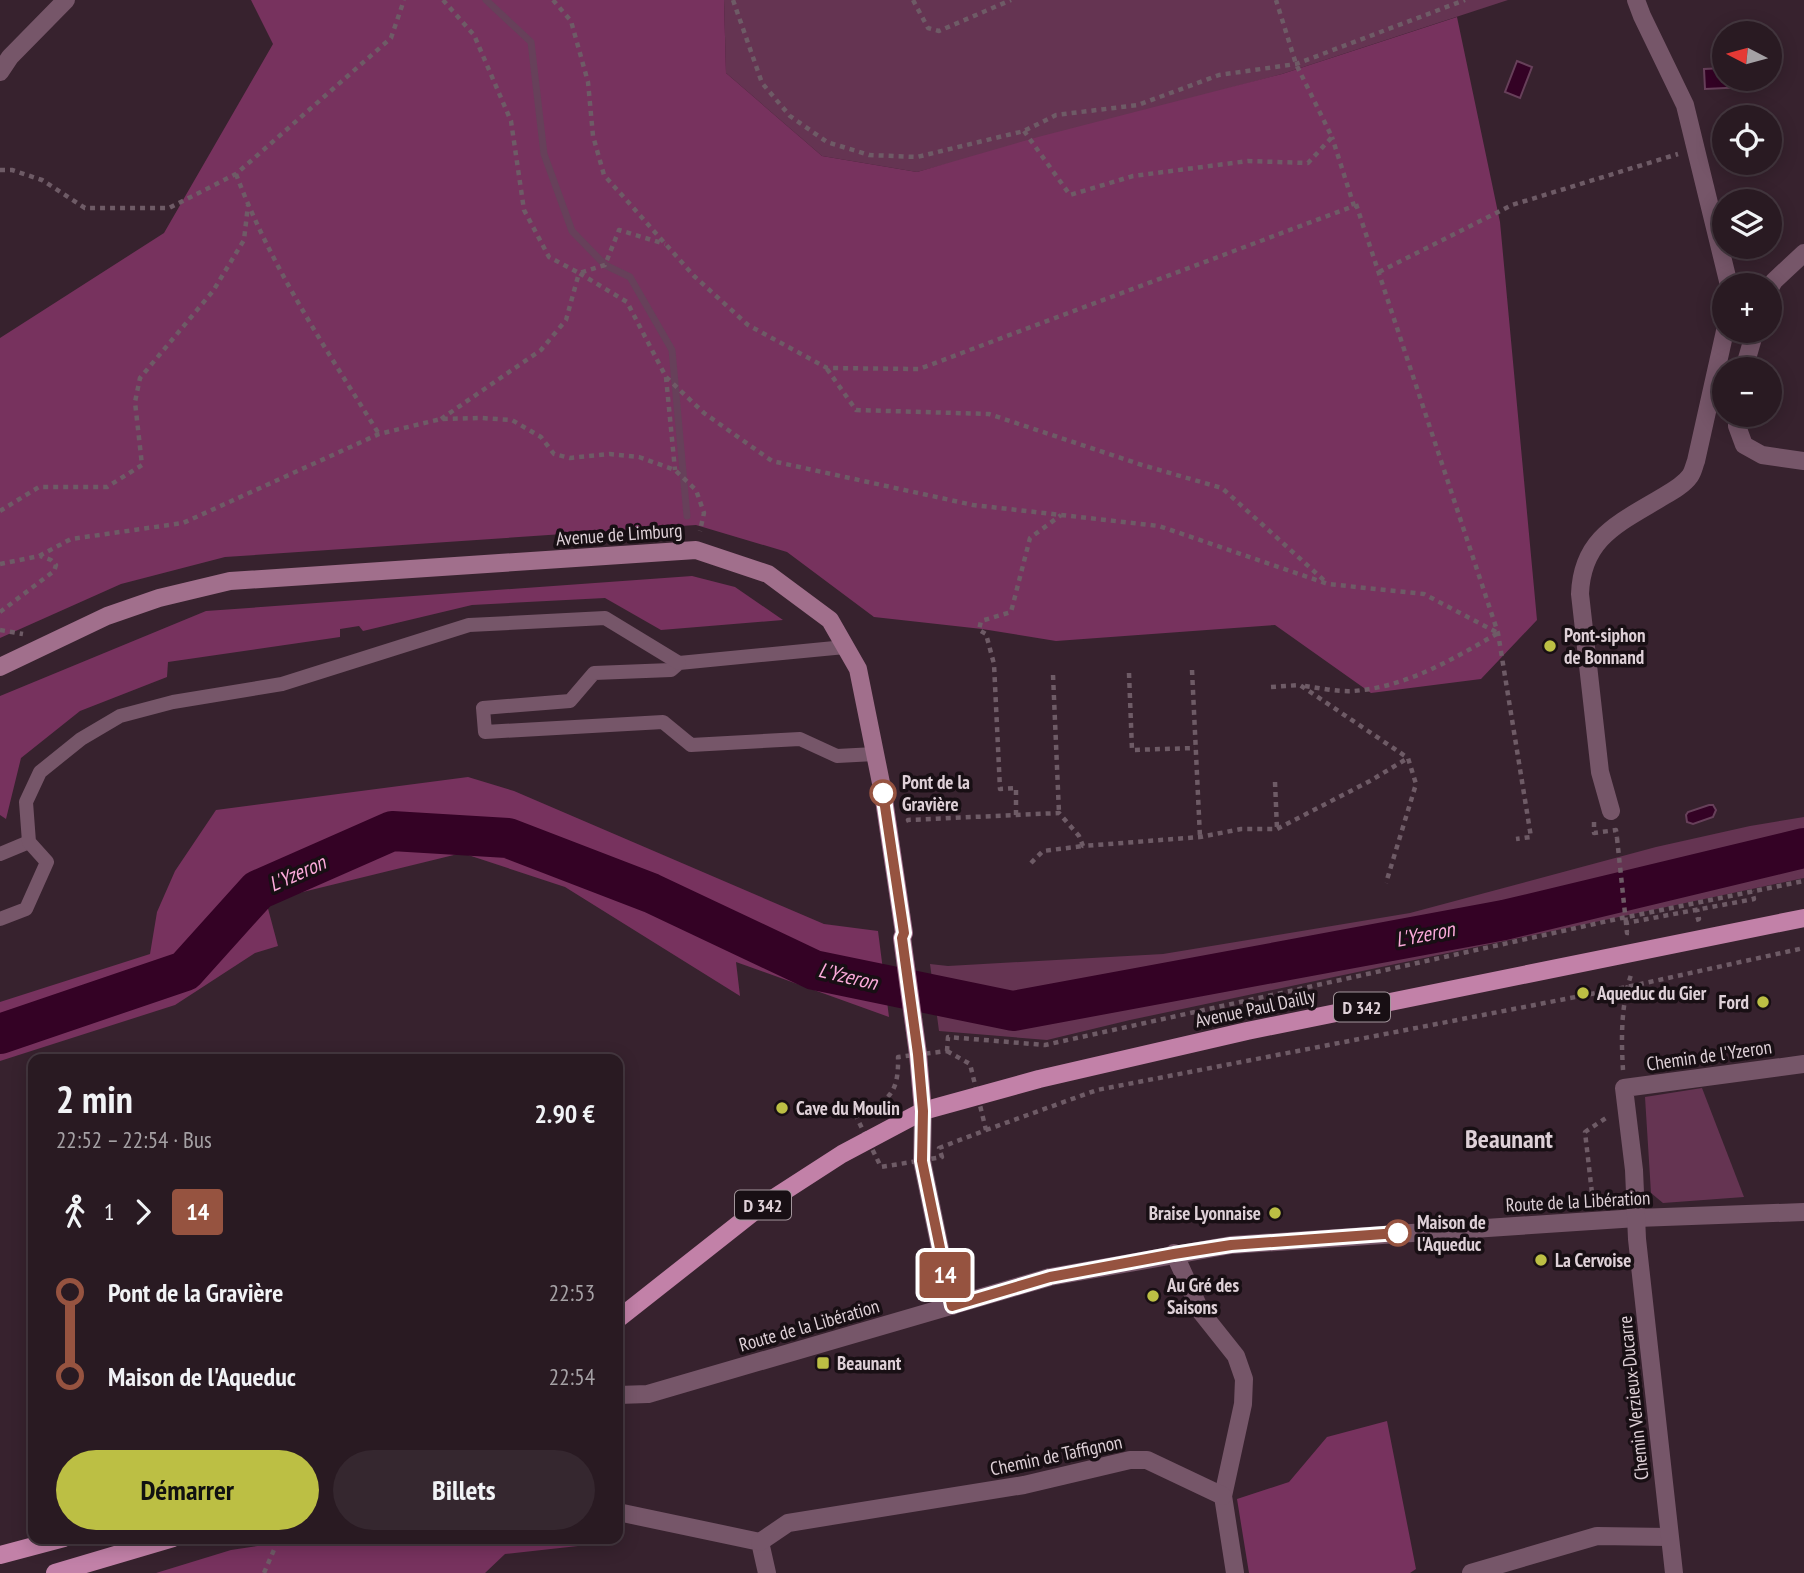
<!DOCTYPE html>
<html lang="fr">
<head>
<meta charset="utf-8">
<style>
	:root { --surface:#291a22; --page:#35272f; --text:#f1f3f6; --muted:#a5a1a5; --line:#453840; --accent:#bcbf44 }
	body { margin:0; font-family:"PT Sans Narrow",sans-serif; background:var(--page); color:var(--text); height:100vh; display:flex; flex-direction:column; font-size:26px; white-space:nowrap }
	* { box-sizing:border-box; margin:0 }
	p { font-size:23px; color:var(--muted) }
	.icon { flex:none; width:38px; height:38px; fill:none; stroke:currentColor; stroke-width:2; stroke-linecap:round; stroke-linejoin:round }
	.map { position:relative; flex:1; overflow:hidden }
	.drawer { position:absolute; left:28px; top:1054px; width:595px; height:490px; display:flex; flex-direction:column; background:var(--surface); border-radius:14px; box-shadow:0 4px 18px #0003,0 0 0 2px var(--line) }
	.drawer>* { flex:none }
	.badge { padding:0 14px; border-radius:5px; font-size:24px; line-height:46px }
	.needle { width:46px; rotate:276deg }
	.tools { position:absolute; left:1712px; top:21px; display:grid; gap:14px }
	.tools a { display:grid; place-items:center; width:70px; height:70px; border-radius:50%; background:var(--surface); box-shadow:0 4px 18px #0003,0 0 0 2px var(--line); font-size:35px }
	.map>.badge { position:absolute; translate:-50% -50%; box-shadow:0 0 0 4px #fff }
	.legs { display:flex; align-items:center; gap:10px; height:77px; padding:0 28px; font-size:23px }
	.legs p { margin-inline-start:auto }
	.head { display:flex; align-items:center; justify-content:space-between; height:119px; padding:0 28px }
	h1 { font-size:38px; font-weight:800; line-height:52px }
	.button { display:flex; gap:14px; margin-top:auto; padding:14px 28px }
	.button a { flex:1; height:80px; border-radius:42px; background:var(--accent); color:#111; font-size:28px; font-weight:800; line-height:80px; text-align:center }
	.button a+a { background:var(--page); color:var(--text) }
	ul { padding:0 28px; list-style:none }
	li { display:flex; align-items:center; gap:24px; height:84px; font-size:26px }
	li i { display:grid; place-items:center; width:10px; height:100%; margin:0 9px; background:currentColor }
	li i::after { content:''; width:18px; height:18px; margin:-9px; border:5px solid; border-radius:50%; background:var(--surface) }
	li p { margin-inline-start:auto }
	li:first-child i { background:linear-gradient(#0000 50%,currentColor 0) }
	li:last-child i { background:linear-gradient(currentColor 50%,#0000 0) }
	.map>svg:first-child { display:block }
</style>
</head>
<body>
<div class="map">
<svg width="1804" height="1573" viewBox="0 0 1804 1573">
	<rect width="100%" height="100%" fill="#37222e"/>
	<g fill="#653452">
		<polygon points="724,0 1508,0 1282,74 917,172 822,156 726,73"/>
		<polygon points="1804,817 1804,878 1130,1020 1047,1040 939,1031 930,964 948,966 1163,954 1410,913 1656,847 1750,826"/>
		<polygon points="1702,1088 1744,1197 1663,1203 1651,1193 1645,1097"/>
	</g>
	<g fill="#77325e">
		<polygon points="251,0 724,0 726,73 822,156 917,172 1038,137 1282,74 1457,17 1500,222 1537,620 1481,679 1371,693 1275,625 1056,641 982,629 874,617 787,552 696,525 225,557 121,584 0,638 0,338 164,233 273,44"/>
		<polygon points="692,576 735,587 783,620 661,630 605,598 472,605 363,631 359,626 340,629 340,637 168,662 167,677 80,711 21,758 6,819 0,815 0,696 206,611"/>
		<polygon points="468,777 514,791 824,924 878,931 889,1017 736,962 740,996 565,887 462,853 266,901 278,946 255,953 175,1005 0,1061 0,1002 150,954 157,912 175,871 216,810"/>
		<polygon points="1387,1421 1416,1569 1410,1573 1249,1573 1237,1499 1289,1482 1327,1437"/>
		<polygon points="309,1538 585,1538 578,1546 505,1554 485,1573 156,1573 231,1550"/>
	</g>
	<g fill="#340225" stroke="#67405a" stroke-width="2">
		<polygon points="1517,61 1532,67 1520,98 1505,92"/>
		<polygon points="1724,68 1724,79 1745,79 1746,87 1705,89 1704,69"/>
		<polygon points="1709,805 1713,805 1716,810 1713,817 1693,824 1687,822 1686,815 1688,812"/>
	</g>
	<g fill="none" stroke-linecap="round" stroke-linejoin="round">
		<polyline stroke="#67405a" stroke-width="7" points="486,0 531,42 544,154 572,231 605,265 630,277 672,350 687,516"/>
		<polyline stroke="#340225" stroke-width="40" points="0,1034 185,971 258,890 392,831 508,838 651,893 814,970 1013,1011 1504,920 1804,848"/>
		<g stroke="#6e5b66" stroke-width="4.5" stroke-dasharray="5 5" stroke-linecap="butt">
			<polyline points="443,0 474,35 511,121 524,210 549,257 579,273 605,265 619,230 665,244"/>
			<polyline points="553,0 571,21 588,82 593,136 604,175 694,276 748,325 827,368 919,369 1354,206 1332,137"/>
			<polyline points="733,0 762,83 790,116 827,142 869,155 917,157 1024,131 1056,115 1138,105 1219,75 1296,64 1465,0"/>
			<polyline points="913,0 928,28 939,31 1011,0"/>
			<polyline points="1024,131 1070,195 1133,176 1248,161 1308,163 1332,137 1296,64 1276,0"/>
			<polyline points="0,170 12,170 42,180 85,208 169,208 236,174 391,38 404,0"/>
			<path d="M236,174c35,93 90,175 143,260"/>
			<polyline points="1356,204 1498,633 1531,837 1516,839"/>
			<polyline points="1379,272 1512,205 1678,154"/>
			<polyline points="827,369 856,410 989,414 1142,465 1222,488 1327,583"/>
			<polyline points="666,377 675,470"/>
			<polyline points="441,419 541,350 566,320 579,273 627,302 666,377 704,413 772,461 973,505 1159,526 1328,584 1424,594 1498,633"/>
			<polyline points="0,511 39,487 107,487 142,465 135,402 140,378 213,291 244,240 248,205"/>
			<polyline points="0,564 39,556 71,539 183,523 379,434 441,419 481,418 512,420 541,437 554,454 570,458 610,454 639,457 675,470 696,490 704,513 700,531"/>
			<polyline points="0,612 54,571 56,565 51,560 40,556"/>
			<polyline points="0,630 23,634"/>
			<polyline points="1192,670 1200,837"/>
			<polyline points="1129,673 1132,750 1195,748"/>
			<polyline points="1053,675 1059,813"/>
			<path d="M1305,686c15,2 33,6 48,5 54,-4 100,-32 145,-58"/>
			<polyline points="1271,687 1300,685 1408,758 1416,784 1386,883"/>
			<polyline points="1275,782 1277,829"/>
			<polyline points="1016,815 1016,788 1000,789 994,664 986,634 979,630 981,621 1011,612 1030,538 1061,515"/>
			<polyline points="909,822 908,820 1059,813 1079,836 1083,846 1200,837 1241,829 1277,829 1370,781 1408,758"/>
			<polyline points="1594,822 1594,833 1616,830 1617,838"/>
			<polyline points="1031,863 1043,851 1083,846"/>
			<polyline points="1696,920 1699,919 1697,909"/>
			<polyline points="1629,933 1627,933 1626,923 1754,899 1752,891"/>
			<polyline points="947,1051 948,1037 1045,1045 1617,919 1804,881"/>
			<path d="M947,1051l23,13 16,66 -47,18 3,9 -61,10 -25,-51c32,-15 43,-21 42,-59z"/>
			<path d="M1623,1070c-2,-33 -2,-67 9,-98"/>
			<polyline points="986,1130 1097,1090 1627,987 1804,948"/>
			<polyline points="1593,1202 1585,1132 1609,1116"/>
			<polyline points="264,1573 279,1538"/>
		</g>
		<g stroke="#765669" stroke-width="14">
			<polyline points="845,647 679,663 671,670 594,673 570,701 483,708 485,732 663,722 691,745 800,739 837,756 875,754"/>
			<polyline points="0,854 29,842"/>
			<polyline points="0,919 26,909 47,862 29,842 26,802 40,772 81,739 120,716 173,702 282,684 469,625 605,618 679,663"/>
		</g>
		<g stroke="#765669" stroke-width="18">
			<polyline points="1636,0 1642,16 1685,105 1729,285"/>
			<polyline points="0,72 10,57 66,0"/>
			<polyline points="1769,290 1774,281 1804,253"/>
			<polyline points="1744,369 1755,331"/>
			<polyline points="1737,415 1737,426 1744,445 1762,455 1804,461"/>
			<path d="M1611,811l-11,-39 -20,-178c2,-55 37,-70 79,-95 10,-6 24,-13 31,-23 3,-4 4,-10 6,-15l29,-130"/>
			<polyline points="923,1111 922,1161 952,1306"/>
			<polyline points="1174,1253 1201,1312 1236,1356 1244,1379 1243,1404 1223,1496 1235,1573"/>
			<polyline points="618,1395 648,1394 1050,1277 1231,1245 1637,1218 1804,1212"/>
			<polyline points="618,1512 760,1542 767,1573"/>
			<polyline points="760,1542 788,1523 1024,1485 1130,1460 1147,1460 1223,1496"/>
			<polyline points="1471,1573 1597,1536 1669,1537"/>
			<polyline points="1674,1573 1637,1239 1634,1170 1624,1088 1804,1064"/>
		</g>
		<polyline stroke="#a16f8c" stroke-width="18" points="0,667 107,616 159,598 230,581 696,550 768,574 830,620 858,669 883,793 904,933 902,938 918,1054 923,1111"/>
		<g stroke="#c281a8" stroke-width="18">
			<polyline points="618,1319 760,1207 842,1154 923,1111 1039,1079 1247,1031 1804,918"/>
			<polyline points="0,1555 64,1538"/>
			<polyline points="55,1573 173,1538"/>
		</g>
		<polyline stroke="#6e5b66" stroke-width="4.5" stroke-dasharray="5 5" stroke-linecap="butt" points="1617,838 1626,923"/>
	</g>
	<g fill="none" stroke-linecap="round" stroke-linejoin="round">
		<g stroke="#fff" stroke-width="16">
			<polyline id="line-1" points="883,793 904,933 902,938 918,1054 923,1111 922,1161 952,1306 1050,1277 1174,1254 1231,1245 1398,1233"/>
		</g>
		<use href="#line-1" stroke="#965340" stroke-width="10"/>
	</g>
	<g fill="#bcbf44" stroke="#180f14" stroke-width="2.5">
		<circle cx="1550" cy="646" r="7"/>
		<circle cx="1583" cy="993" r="7"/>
		<circle cx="1763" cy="1002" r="7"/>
		<circle cx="782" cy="1108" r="7"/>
		<circle cx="1275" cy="1213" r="7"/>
		<circle cx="1541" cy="1260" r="7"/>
		<circle cx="1153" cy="1296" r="7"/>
		<rect x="816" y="1356" width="14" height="14" rx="3.5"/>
	</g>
	<g fill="#fff" stroke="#965340" stroke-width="3.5">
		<circle cx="883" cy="793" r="12"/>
		<circle cx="1398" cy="1233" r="12"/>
	</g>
	<g text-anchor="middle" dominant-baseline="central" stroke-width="7" stroke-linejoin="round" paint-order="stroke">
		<g fill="#180f14" stroke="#a3969c" stroke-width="2">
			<rect x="1334" y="992.5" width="56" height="29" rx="5"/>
			<rect x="735" y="1190.5" width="56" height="29" rx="5"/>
		</g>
		<g font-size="18" font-weight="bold" fill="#ded0d7">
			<text x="1362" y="1007">D 342</text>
			<text x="763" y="1205">D 342</text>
		</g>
		<g font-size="19" fill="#ded0d7" stroke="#180f14">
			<text transform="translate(619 534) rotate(-4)">Avenue de Limburg</text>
			<text transform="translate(1255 1008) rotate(-12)">Avenue Paul Dailly</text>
			<text transform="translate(1709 1055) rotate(-8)">Chemin de l'Yzeron</text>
			<text transform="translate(1578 1201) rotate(-3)">Route de la Libération</text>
			<text transform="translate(809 1325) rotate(-16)">Route de la Libération</text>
			<text transform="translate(1633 1398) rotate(-96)">Chemin Verzieux-Ducarre</text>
			<text transform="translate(1056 1455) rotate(-12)">Chemin de Taffignon</text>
		</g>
		<g font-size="19" font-weight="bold" fill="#ded0d7" stroke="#180f14" text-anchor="start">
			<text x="1564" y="635">Pont-siphon<tspan x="1564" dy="22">de Bonnand</tspan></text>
			<text x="1597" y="993">Aqueduc du Gier</text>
			<text x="1749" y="1002" text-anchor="end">Ford</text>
			<text x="796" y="1108">Cave du Moulin</text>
			<text x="1261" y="1213" text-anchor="end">Braise Lyonnaise</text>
			<text x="1555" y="1260">La Cervoise</text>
			<text x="1167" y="1285">Au Gré des<tspan x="1167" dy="22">Saisons</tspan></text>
			<text x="837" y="1363">Beaunant</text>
		</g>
		<g font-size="19" font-weight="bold" fill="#ded0d7" stroke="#180f14" text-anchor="start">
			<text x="902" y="782">Pont de la<tspan x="902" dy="22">Gravière</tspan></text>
			<text x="1417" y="1222">Maison de<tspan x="1417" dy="22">l'Aqueduc</tspan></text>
		</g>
		<g font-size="21" font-style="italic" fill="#fbaada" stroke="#180f14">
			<text transform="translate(297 873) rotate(-24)">L'Yzeron</text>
			<text transform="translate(1425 934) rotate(-11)">L'Yzeron</text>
			<text transform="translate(848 976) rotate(13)">L'Yzeron</text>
		</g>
		<g font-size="26" font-weight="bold" fill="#ded0d7" stroke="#180f14">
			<text x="1509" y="1138">Beaunant</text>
		</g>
	</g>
</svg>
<div class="tools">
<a><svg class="needle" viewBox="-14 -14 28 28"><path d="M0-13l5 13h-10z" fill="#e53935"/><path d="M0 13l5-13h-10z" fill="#a5a1a5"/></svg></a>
<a><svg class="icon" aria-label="locate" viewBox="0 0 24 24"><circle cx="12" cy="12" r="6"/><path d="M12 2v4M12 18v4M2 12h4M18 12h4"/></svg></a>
<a><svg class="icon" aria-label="layers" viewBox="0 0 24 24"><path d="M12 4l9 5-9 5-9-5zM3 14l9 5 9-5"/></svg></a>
<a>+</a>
<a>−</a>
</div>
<b class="badge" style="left:945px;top:1275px;background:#965340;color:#fff">14</b>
<section class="drawer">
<div class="head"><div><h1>2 min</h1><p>22:52 – 22:54 · Bus</p></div><b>2.90 €</b></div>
<div class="legs"><svg class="icon" aria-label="walk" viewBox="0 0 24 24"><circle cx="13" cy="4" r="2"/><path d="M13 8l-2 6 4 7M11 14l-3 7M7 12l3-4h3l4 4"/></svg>1<svg class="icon" aria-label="forward" viewBox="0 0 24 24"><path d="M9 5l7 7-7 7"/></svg><b class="badge" style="background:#965340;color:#fff">14</b></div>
<ul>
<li><i style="color:#965340"></i><b>Pont de la Gravière</b><p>22:53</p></li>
<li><i style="color:#965340"></i><b>Maison de l'Aqueduc</b><p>22:54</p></li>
</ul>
<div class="button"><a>Démarrer</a><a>Billets</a></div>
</section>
</div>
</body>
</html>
